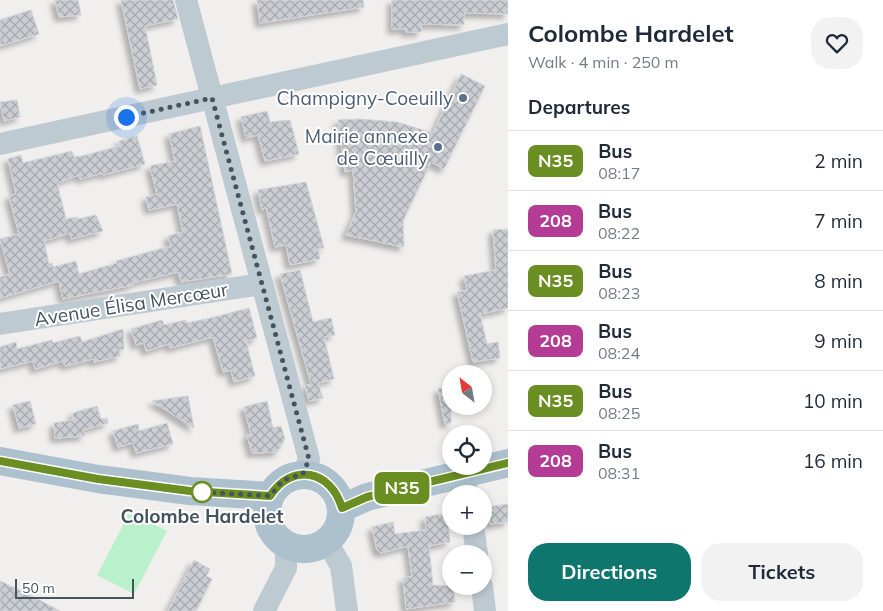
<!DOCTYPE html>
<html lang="en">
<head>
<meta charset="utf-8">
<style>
	:root { --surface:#fff; --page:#f2f2f3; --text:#1f2937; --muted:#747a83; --line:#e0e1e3; --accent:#0f766e }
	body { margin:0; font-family:Mulish,sans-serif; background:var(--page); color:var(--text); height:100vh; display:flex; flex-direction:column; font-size:19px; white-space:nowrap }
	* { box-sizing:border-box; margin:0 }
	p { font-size:16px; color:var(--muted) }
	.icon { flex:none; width:28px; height:28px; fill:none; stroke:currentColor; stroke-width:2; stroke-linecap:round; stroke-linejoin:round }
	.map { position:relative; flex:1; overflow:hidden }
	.details { display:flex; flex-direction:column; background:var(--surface); width:375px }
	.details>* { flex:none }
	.badge { padding:0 10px; border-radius:8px; font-size:18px; line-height:32px }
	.needle { width:32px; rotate:329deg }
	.tools { position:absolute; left:442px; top:365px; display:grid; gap:10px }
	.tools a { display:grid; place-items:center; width:50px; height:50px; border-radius:50%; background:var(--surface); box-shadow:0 2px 8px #0003; font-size:25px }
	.scale { position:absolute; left:15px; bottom:12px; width:119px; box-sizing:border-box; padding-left:5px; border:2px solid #45535c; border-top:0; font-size:14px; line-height:18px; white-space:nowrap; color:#45535c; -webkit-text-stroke:4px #fff; paint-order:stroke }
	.you { position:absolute; width:25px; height:25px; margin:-12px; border:4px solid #fff; border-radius:50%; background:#1a73e8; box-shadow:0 0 0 8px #1a73e833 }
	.map>.badge { position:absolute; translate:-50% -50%; box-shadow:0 0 0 2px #fff }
	h2 { padding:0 20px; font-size:19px; line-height:45px }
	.round { display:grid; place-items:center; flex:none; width:52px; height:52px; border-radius:20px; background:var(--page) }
	.summary { display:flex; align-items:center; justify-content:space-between; height:85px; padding:0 20px }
	h1 { font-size:24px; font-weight:700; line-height:38px }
	.primary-button { display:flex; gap:10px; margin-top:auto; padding:10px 20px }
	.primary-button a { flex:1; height:58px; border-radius:20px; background:var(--accent); color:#fff; font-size:20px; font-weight:700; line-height:58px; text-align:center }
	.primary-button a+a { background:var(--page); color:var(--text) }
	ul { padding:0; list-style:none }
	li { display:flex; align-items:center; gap:15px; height:60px; padding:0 20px; border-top:1px solid var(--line) }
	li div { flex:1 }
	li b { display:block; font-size:19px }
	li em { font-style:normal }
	li .badge { min-width:55px; font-weight:700; text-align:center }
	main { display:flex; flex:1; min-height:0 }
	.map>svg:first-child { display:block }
</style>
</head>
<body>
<main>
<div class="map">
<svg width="508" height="611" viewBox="0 0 508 611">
	<defs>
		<pattern id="building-cross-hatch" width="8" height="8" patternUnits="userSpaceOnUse" patternTransform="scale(1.25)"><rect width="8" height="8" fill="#caced3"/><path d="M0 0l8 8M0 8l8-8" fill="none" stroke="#a6aaae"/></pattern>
		<filter id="shadow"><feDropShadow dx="-4.5" dy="4.5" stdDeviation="2.5" flood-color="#0004"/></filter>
	</defs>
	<rect width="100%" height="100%" fill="#f1eeee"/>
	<polygon fill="#b9f1cb" points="130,512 167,531 134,594 97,575"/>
	<g fill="url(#building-cross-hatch)" stroke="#d1d5da" filter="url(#shadow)">
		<polygon points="55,0 78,0 81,15 59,17"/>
		<polygon points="121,0 173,0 178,19 145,26 157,85 140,89"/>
		<polygon points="257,0 363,0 364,7 260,23"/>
		<polygon points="392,0 508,0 508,14 464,13 464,25 421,24 421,32 406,32 406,29 392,29"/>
		<polygon points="31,10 39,34 0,46 0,20"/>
		<polygon points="461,74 485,86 444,169 431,162 403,221 404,247 346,235 356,212 353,170 345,172 338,120 359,119 397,122 433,133"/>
		<polygon points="17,100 20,117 4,121 0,102"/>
		<polygon points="267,111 270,122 290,120 299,154 265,161 258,135 246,138 241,117"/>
		<polygon points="200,126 232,274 181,282 178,272 132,283 133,285 63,299 59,281 0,298 0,277 10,274 0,239 19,234 9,196 16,194 8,159 21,155 23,163 72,151 74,157 82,156 120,146 119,141 137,136 145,164 103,175 103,173 80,179 79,175 57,183 66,219 77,217 78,219 96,215 103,231 71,239 70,233 44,241 49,264 52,263 53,267 76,261 79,274 117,263 116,261 171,246 168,236 183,232 177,204 149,210 146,197 157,194 150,166 175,161 169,134"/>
		<polygon points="306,182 324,248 318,249 320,259 290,265 286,245 275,247 266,207 262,210 258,190"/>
		<polygon points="508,229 508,308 480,314 487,344 498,342 500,358 473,362 457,292 467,290 464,276 496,270 493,230"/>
		<polygon points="300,270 313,322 331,318 335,335 324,337 334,379 318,383 323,398 309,401 305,386 311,384 280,274"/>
		<polygon points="249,308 257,338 246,341 255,376 234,382 231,370 223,372 213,337 170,348 169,344 146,351 144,343 136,345 131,329 162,320 164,325 186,320 187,323 207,319"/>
		<polygon points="123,329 124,349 119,350 120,356 94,362 93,359 65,366 63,361 35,369 33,361 0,369 0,347 16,342 17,349 52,340 53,343 80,336 82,342"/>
		<polygon points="451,387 451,423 445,424 438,389"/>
		<polygon points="188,396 194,428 152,401"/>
		<polygon points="30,401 36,424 19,428 13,405"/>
		<polygon points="267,401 273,428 281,426 285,439 277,452 252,453 247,435 251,434 244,407"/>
		<polygon points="97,406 101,419 107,418 108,423 83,430 85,436 55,438 54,423 73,420 73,413"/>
		<polygon points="167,423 173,444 136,453 133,443 118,447 113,431 138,424 139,431"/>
		<polygon points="508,504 508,522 490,524 488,507"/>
		<polygon points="447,513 450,542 429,546 433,585 453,586 455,602 406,609 403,578 412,577 408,546 381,553 377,550 372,527 393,522 395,534 426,530 425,517"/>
		<polygon points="194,560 210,569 206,576 212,579 196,611 168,611"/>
		<polygon points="0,581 32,596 60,611 0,611"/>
	</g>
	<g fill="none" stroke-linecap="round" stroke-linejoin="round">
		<g stroke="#bdcad1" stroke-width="22">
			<polyline points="186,0 309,459 303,474"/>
			<polyline points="0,144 508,34"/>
			<polyline points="0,324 262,284"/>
			<polyline points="463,474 468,494"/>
			<polyline points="473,526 477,554"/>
			<polyline points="327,542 341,566 347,611"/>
			<polyline points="482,586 485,611"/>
			<polyline points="264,611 286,568 286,545"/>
		</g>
		<g stroke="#acc0ce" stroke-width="28">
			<polyline points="0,461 98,479 190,491 270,496"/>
			<circle cx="304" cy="512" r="37"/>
			<polyline points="342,508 367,497 508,463"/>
		</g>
	</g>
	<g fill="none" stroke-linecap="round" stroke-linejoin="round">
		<g stroke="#fff" stroke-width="11">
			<path id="line" d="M0,461l98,18 92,12 80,5c22,-34 61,-26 72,12l25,-11 141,-34"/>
		</g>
		<use href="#line" stroke="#6b8e23" stroke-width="8"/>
		<polyline stroke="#45535c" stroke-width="5" stroke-dasharray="0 9" points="126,117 212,98 309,459 303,474 283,480 270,496 202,492"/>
	</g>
	<g fill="#5c6f8a" stroke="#fff" stroke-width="2">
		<circle cx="463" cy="98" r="5"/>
		<circle cx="438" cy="147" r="5"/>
	</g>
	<circle fill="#fff" stroke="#6b8e23" stroke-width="2.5" cx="202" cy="492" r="10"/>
	<g text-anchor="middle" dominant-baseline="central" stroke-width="4" stroke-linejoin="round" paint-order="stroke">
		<g font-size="19" fill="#4e5e75" stroke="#fff" text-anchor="end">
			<text x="453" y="98">Champigny-Coeuilly</text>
			<text x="428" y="136">Mairie annexe<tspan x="428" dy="22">de Cœuilly</tspan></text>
		</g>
		<g font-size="19" fill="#45535c" stroke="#fff">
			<text transform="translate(131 304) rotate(-9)">Avenue Élisa Mercœur</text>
		</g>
		<g font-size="19" font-weight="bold" fill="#45535c" stroke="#fff">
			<text x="202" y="516">Colombe Hardelet</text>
		</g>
	</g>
</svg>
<div class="tools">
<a><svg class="needle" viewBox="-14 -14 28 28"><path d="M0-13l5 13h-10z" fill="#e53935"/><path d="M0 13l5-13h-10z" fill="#747a83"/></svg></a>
<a><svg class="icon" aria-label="locate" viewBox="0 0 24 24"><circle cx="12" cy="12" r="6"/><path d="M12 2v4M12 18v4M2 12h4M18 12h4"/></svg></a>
<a>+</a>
<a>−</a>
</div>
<div class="scale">50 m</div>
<div class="you" style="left:126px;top:117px"></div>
<b class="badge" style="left:402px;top:488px;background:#6b8e23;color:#fff">N35</b>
</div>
<section class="details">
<div class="summary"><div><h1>Colombe Hardelet</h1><p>Walk · 4 min · 250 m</p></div><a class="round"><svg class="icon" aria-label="heart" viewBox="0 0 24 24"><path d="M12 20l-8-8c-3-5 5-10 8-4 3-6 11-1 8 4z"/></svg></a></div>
<h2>Departures</h2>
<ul>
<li><span class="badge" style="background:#6b8e23;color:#fff">N35</span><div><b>Bus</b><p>08:17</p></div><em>2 min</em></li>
<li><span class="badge" style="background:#b43c95;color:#fff">208</span><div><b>Bus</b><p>08:22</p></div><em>7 min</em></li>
<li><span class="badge" style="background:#6b8e23;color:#fff">N35</span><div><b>Bus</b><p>08:23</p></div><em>8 min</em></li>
<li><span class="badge" style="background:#b43c95;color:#fff">208</span><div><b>Bus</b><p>08:24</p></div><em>9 min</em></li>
<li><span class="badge" style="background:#6b8e23;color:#fff">N35</span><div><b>Bus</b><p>08:25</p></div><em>10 min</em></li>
<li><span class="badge" style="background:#b43c95;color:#fff">208</span><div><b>Bus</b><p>08:31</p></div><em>16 min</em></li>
</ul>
<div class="primary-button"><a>Directions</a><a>Tickets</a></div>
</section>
</main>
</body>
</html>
